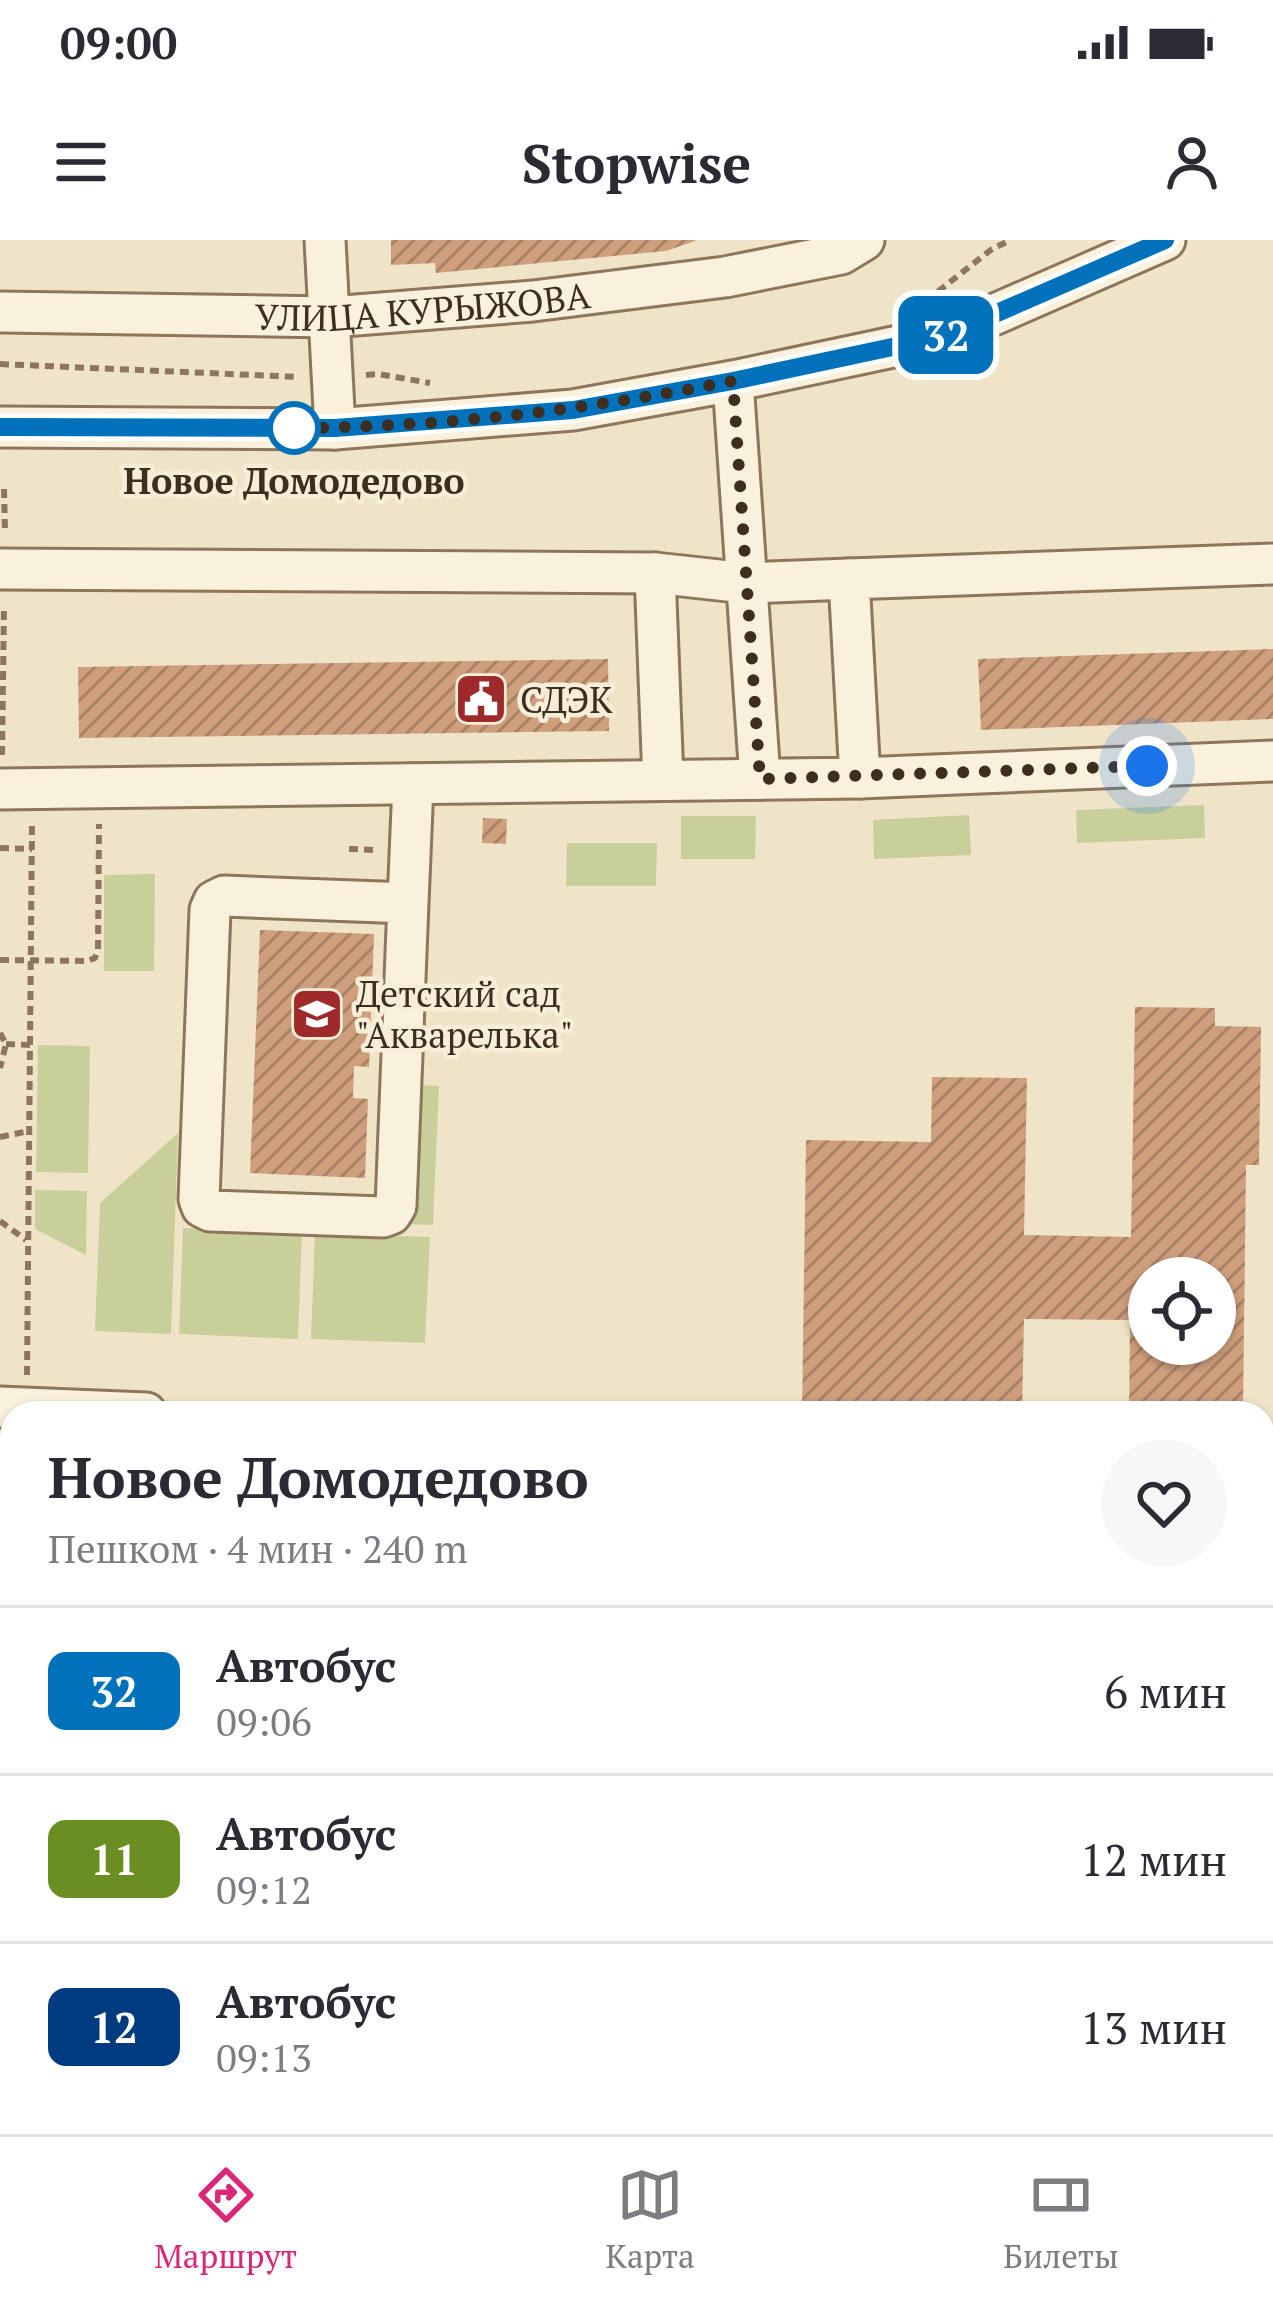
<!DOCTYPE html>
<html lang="ru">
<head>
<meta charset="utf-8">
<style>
	:root { --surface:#fff; --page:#f7f7f7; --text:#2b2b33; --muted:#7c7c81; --line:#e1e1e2; --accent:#db2777 }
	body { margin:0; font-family:"PT Serif",serif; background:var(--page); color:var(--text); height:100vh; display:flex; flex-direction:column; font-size:45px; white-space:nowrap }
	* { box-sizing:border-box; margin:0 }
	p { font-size:39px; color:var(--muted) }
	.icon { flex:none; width:66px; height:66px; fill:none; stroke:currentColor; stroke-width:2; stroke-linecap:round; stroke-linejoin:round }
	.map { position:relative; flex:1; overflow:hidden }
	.sheet { position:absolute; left:0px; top:1161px; width:1275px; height:735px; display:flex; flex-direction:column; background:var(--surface); border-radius:36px 36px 0 0; box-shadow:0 3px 9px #0004 }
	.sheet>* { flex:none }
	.badge { padding:0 24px; border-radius:18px; font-size:42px; line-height:78px }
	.tools { position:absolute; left:1128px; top:1017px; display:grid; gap:24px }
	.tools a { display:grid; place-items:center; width:108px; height:108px; border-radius:50%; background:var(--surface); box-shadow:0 3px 9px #0004; font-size:60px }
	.you { position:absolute; width:60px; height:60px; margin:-30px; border:9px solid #fff; border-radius:50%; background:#1a73e8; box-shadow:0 0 0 18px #1a73e833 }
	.map>.badge { position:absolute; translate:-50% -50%; box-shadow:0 0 0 6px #fff }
	.round { display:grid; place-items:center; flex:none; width:126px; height:126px; border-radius:63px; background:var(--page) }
	.headline { display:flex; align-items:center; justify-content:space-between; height:204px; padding:0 48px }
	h1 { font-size:57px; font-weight:700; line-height:90px }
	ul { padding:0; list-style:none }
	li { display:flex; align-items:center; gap:36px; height:168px; padding:0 48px; border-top:3px solid var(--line) }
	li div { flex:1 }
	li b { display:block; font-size:45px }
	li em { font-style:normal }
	li .badge { min-width:132px; font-weight:700; text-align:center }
	.status { display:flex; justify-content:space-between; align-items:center; height:84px; padding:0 60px; background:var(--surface); direction:ltr }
	.status svg { height:33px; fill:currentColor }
	header { display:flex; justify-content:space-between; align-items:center; height:156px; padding:0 48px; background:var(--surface); font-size:54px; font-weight:700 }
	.tabs { display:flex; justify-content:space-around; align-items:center; height:168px; border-top:3px solid var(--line); background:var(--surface); font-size:33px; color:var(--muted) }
	.tabs a { display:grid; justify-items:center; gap:6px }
	.tabs .current { color:var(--accent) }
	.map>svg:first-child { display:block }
</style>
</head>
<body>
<div class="status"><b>09:00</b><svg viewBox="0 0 49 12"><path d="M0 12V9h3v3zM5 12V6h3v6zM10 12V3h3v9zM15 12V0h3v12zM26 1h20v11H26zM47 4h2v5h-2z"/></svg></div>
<header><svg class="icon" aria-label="menu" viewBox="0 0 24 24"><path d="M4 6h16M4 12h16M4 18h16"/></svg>Stopwise<svg class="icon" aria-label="person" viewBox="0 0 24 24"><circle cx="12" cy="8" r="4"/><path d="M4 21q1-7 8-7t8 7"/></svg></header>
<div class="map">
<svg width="1273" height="1894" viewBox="0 0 1273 1894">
	<defs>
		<pattern id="building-hatch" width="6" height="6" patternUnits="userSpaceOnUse" patternTransform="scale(3)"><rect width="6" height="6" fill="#cf9f7d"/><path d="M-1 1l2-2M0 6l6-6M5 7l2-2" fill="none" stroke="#a98266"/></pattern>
	</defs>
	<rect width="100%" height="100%" fill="#f0e4c8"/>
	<g fill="#c9cf9b">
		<polygon points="1204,565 1205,598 1077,603 1076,570"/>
		<polygon points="969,575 971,615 874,619 873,580"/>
		<polygon points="681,576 756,576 755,619 681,619"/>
		<polygon points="567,603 657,603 656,646 566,646"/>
		<polygon points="155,634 154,731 104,731 104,635"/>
		<polygon points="38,805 90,806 88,933 36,932"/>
		<polygon points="410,845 439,846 433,985 404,984"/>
		<polygon points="178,893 171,1094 95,1091 100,963"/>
		<polygon points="35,950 87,951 86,1015 35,989"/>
		<polygon points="183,988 302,992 298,1099 179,1094"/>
		<polygon points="315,993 430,997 425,1103 311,1099"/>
	</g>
	<g fill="url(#building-hatch)" fill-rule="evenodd">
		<polygon points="391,0 695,0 695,1 666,11 436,33 435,23 391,25"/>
		<polygon points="1273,409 1273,479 981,490 978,419"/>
		<polygon points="608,419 609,491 79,498 78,427"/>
		<polygon points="483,578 507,579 506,604 482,603"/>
		<polygon points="260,690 374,694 369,827 354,826 353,858 368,859 365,938 250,933"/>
		<path d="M1135,767l80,1v18l46,1 -2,138h-13l-3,248h-114l1,-93 -106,-1 -2,94 -220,-2 4,-271 125,2 1,-65 95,1 -3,157 107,2zM1149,1038h66v66h-66z"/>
		<polygon points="0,1414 12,1414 12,1629 6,1629 4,1724 0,1724"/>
		<polygon points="0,1856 12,1856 12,1884 650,1884 650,1894 0,1894"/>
		<rect x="1167" y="1884" width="63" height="10"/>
	</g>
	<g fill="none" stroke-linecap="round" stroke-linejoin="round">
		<g stroke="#8d765c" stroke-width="45">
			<g id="minor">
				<polyline points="325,0 335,189"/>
				<path id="s1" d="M0,72l331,5 202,-16 192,-24 116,-23 23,-14"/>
				<polyline points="733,141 760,539"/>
				<polyline points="0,187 335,189 573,170 733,141 945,96 1165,0"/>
				<polyline points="0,329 655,333 746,343 849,339"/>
				<polyline points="655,333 663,540"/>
				<polyline points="860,538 1273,521"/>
				<polyline points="0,549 860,538 849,339 1273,324"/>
				<polyline points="408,663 224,656 214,661 210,670 199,959 202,967 210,971 383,977 391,974 396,966 408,663 413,544"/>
				<polyline points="0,1167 146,1173"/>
				<polyline points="1263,1660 1273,1660"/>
			</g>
		</g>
		<g stroke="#8d765c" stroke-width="6" stroke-dasharray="9 6" stroke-linecap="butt">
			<polyline points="896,66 931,57 992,9 1011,0"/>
			<polyline points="0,124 299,137"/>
			<polyline points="366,135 378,134 430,143"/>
			<polyline points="4,249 5,293"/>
			<polyline points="2,515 4,366"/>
			<polyline points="0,608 32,609"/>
			<polyline points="349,609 376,610"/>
			<polyline points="0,720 87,721 95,718 98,710 99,584"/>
			<polyline points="0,793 6,804 0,828"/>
			<polyline points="6,804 30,805"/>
			<polyline points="0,897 29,891"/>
			<polyline points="0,981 26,1000"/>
			<polyline points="27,1135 32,584"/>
			<polyline points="1268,1627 1271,1553"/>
			<polyline points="698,1894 699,1884"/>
		</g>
		<use href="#minor" stroke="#faf1dc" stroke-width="39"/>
	</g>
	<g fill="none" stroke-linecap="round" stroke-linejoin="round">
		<g stroke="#fff" stroke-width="27">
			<polyline id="line" points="0,187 335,188 573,170 733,141 944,96 1165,0"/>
		</g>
		<use href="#line" stroke="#0072bc" stroke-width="18"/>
		<path stroke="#3d2e20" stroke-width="12" stroke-dasharray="0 21.6" d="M294,188h-7c149,0 299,-18 446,-47l27,398 387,-13"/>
	</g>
	<defs>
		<g id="civic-square" transform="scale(2.7)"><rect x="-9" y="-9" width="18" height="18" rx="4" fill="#9e2a2b" stroke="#f7eed8"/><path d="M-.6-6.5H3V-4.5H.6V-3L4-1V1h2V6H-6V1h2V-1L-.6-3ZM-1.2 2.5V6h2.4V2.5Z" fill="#fff"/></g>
		<g id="school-square" transform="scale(2.7)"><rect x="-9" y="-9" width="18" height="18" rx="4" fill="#9e2a2b" stroke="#f7eed8"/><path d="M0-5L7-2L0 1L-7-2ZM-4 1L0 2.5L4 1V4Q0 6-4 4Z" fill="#fff"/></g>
	</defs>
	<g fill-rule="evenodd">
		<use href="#civic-square" x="481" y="459"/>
		<use href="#school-square" x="317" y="774"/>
	</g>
	<circle fill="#fff" stroke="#0072bc" stroke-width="6" cx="294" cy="188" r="24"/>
	<g text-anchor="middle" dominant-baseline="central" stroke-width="9" stroke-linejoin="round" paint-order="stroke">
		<g font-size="36" fill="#3d2e20" stroke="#f7eed8">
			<text stroke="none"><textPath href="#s1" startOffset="423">УЛИЦА КУРЫЖОВА</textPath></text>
		</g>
		<g font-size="36" font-weight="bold" fill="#3d2e20" stroke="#f7eed8">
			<text x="294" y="240">Новое Домодедово</text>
		</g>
		<g font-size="36" fill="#3d2e20" stroke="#f7eed8" text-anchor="start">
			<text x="520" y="459">СДЭК</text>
			<text x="356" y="753">Детский сад<tspan x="356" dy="41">"Акварелька"</tspan></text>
		</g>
	</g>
</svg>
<div class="tools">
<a><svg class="icon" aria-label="locate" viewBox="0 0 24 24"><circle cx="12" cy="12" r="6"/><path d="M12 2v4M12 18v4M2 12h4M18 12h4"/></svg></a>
</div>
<div class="you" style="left:1147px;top:526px"></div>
<b class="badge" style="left:946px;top:95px;background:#0072bc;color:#fff">32</b>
<section class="sheet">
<div class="headline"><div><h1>Новое Домодедово</h1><p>Пешком · 4 мин · 240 m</p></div><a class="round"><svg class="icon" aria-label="heart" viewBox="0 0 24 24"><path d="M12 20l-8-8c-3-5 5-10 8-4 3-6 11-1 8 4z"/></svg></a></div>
<ul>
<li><span class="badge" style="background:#0072bc;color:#fff">32</span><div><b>Автобус</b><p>09:06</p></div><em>6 мин</em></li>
<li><span class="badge" style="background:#6b8e23;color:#fff">11</span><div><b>Автобус</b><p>09:12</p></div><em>12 мин</em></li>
<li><span class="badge" style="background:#003b80;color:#fff">12</span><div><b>Автобус</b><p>09:13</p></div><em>13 мин</em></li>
</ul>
</section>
</div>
<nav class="tabs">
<a class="current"><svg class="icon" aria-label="directions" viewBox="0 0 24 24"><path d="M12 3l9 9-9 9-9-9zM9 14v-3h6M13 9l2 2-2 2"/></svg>Маршрут</a>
<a><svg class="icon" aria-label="map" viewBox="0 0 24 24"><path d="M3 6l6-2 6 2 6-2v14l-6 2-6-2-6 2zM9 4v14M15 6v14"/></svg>Карта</a>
<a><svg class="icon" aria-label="tickets" viewBox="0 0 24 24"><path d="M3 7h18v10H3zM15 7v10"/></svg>Билеты</a>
</nav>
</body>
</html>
